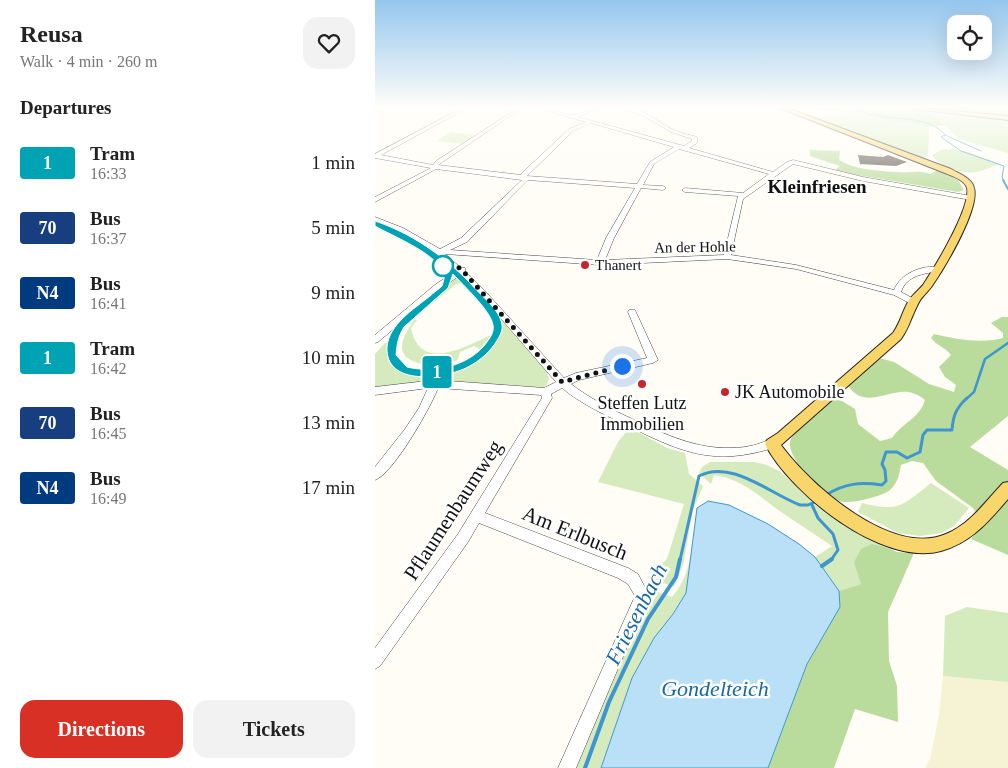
<!DOCTYPE html>
<html lang="en">
<head>
<meta charset="utf-8">
<style>
	:root { --surface:#fff; --page:#f2f2f2; --text:#222; --muted:#767676; --accent:#d93025 }
	body { margin:0; font-family:"Times New Roman",serif; background:var(--page); color:var(--text); height:100vh; display:flex; flex-direction:column; font-size:19px; white-space:nowrap }
	* { box-sizing:border-box; margin:0 }
	p { font-size:16px; color:var(--muted) }
	.icon { flex:none; width:28px; height:28px; fill:none; stroke:currentColor; stroke-width:2; stroke-linecap:round; stroke-linejoin:round }
	.map { position:relative; flex:1; overflow:hidden }
	.drawer { display:flex; flex-direction:column; background:var(--surface); width:375px }
	.drawer>* { flex:none }
	.badge { padding:0 10px; border-radius:4px; font-size:18px; line-height:32px }
	.buttons { position:absolute; left:572px; top:15px; display:grid; gap:10px }
	.buttons a { display:grid; place-items:center; width:45px; height:45px; border-radius:10px; background:var(--surface); box-shadow:0 5px 20px #0002; font-size:25px }
	.you { position:absolute; width:25px; height:25px; margin:-12px; border:4px solid #fff; border-radius:50%; background:#1a73e8; box-shadow:0 0 0 8px #1a73e833 }
	.map>.badge { position:absolute; translate:-50% -50%; box-shadow:0 0 0 2px #fff }
	h2 { padding:0 20px; font-size:19px; line-height:45px }
	.round { display:grid; place-items:center; flex:none; width:52px; height:52px; border-radius:15px; background:var(--page) }
	.headline { display:flex; align-items:center; justify-content:space-between; height:85px; padding:0 20px }
	h1 { font-size:24px; font-weight:700; line-height:38px }
	.cta { display:flex; gap:10px; margin-top:auto; padding:10px 20px }
	.cta a { flex:1; height:58px; border-radius:15px; background:var(--accent); color:#fff; font-size:20px; font-weight:700; line-height:58px; text-align:center }
	.cta a+a { background:var(--page); color:var(--text) }
	ul { padding:0; list-style:none }
	li { display:flex; align-items:center; gap:15px; height:65px; padding:0 20px }
	li div { flex:1 }
	li b { display:block; font-size:19px }
	li em { font-style:normal }
	li .badge { min-width:55px; font-weight:700; text-align:center }
	main { display:flex; flex:1; min-height:0 }
	.map>svg:first-child { display:block }
</style>
</head>
<body>
<main>
<section class="drawer">
<div class="headline"><div><h1>Reusa</h1><p>Walk · 4 min · 260 m</p></div><a class="round"><svg class="icon" aria-label="heart" viewBox="0 0 24 24"><path d="M12 20l-8-8c-3-5 5-10 8-4 3-6 11-1 8 4z"/></svg></a></div>
<h2>Departures</h2>
<ul>
<li><span class="badge" style="background:#00a3b4;color:#fff">1</span><div><b>Tram</b><p>16:33</p></div><em>1 min</em></li>
<li><span class="badge" style="background:#173e7e;color:#fff">70</span><div><b>Bus</b><p>16:37</p></div><em>5 min</em></li>
<li><span class="badge" style="background:#003b80;color:#fff">N4</span><div><b>Bus</b><p>16:41</p></div><em>9 min</em></li>
<li><span class="badge" style="background:#00a3b4;color:#fff">1</span><div><b>Tram</b><p>16:42</p></div><em>10 min</em></li>
<li><span class="badge" style="background:#173e7e;color:#fff">70</span><div><b>Bus</b><p>16:45</p></div><em>13 min</em></li>
<li><span class="badge" style="background:#003b80;color:#fff">N4</span><div><b>Bus</b><p>16:49</p></div><em>17 min</em></li>
</ul>
<div class="cta"><a>Directions</a><a>Tickets</a></div>
</section>
<div class="map">
<svg width="633" height="768" viewBox="0 0 633 768">
	<rect width="100%" height="100%" fill="#fffdf5"/>
	<polygon fill="#f6f3d4" points="568,676 633,682 633,768 550,768 555,759 564,715"/>
	<g fill="#d5ebbd">
		<polygon points="551,108 627,108 633,110 633,116"/>
		<polygon points="478,112 521,122 530,121 554,127 553,153 548,160 442,118"/>
		<polygon points="559,114 633,121 633,153 584,139"/>
		<polygon points="76,132 101,135 88,144 62,141"/>
		<path d="M576,149l17,3 32,12c-8,2 -16,7 -24,8 -13,3 -37,-6 -44,-17l9,-5z"/>
		<path d="M82,278h2l34,39 -32,-34 -5,1 -37,30c4,-7 32,-34 38,-36z"/>
		<path d="M122,314l49,56c4,7 4,13 -3,18l-94,-7 -74,7v-34l10,-11h3c0,4 -1,8 -1,12 6,46 138,9 110,-41z"/>
		<path d="M39,320h3l-6,8c9,45 54,19 80,7l-11,14 -6,-3 -14,6c-1,2 -1,5 -2,7 -10,11 -54,8 -56,-10 -1,-10 7,-21 12,-29z"/>
		<polygon points="216,406 292,448 310,453 314,474 328,486 318,510 308,565 299,587 273,577 292,559 309,504 223,482 243,442 254,429 229,417"/>
		<path d="M335,462h44l13,3 12,6 44,36 63,40 -14,-3 -11,40 -22,7 -24,-34 17,-11c-16,-11 -32,-21 -48,-32 -25,-17 -39,-34 -70,-39l-3,9 -12,-11 3,-6z"/>
		<path d="M556,483l38,25 -15,18 -12,7 -22,3 -22,-3 -40,-21 4,-9c37,9 40,3 69,-20z"/>
		<path d="M322,508l-11,85 -54,85 -31,90h-28l70,-155 10,-11 5,-10 14,5c21,-23 21,-60 25,-89z"/>
		<polygon points="592,607 633,613 633,682 568,676 570,616"/>
	</g>
	<g fill="#b9dc9c">
		<polygon points="418,108 509,108 564,114 560,115 569,125 554,127 530,121 521,122 478,112"/>
		<path d="M435,150l30,1 -1,8c9,11 57,14 72,13 8,0 11,-1 19,2l8,-4 20,10 6,10 -6,2 -124,-21 6,-5 -30,-10z"/>
		<path d="M627,317h6v99l-38,31 38,23v85l-37,-16 12,-16 -10,-15 -37,-27 -13,-18 -11,-2 -11,4c-2,10 -3,17 -10,24 -6,7 -38,14 -47,13 -16,-1 -57,-42 -54,-60 2,-11 32,-35 41,-44l11,3 13,8 3,15 22,17 12,-3c11,-16 27,-19 33,-38 -3,-2 -6,-5 -10,-6 -22,-10 -50,20 -68,-10l32,-26 15,4 35,22 25,8 2,-7 -11,-8 -6,-10 12,-12c-6,-8 -14,-9 -20,-17l3,-4c21,5 48,10 69,4v-5l-12,-10z"/>
		<polygon points="497,544 511,547 522,552 539,553 513,612 514,661 522,686 523,722 480,709 459,768 393,768 432,664 465,607 464,591 486,584 479,562 486,549"/>
	</g>
	<polygon fill="#b9e0f7" stroke="#3f96cf" points="333,501 354,505 393,524 424,544 440,557 464,591 465,607 432,664 393,768 226,768 257,678 279,638 298,614 311,593 322,508"/>
	<g fill="none" stroke-linecap="round" stroke-linejoin="round">
		<g stroke="#3f96cf" stroke-width="1">
			<path d="M475,108c10,3 21,7 31,8 22,4 49,1 64,19l-4,2 20,14 43,15 -2,11 2,4"/>
			<polyline points="570,135 606,151"/>
		</g>
		<polyline stroke="#3f96cf" stroke-width="2" points="628,180 633,189"/>
		<polyline stroke="#3f96cf" stroke-width="2.5" points="590,400 599,392 610,359 633,343"/>
		<g stroke="#3f96cf" stroke-width="3">
			<path d="M451,495c19,-12 34,-13 56,-10l4,-4 -1,-11 -3,-6 4,-12h11l10,6 13,-6 3,-17 4,-5h25c1,-14 4,-22 15,-32"/>
			<polyline points="437,505 443,518 458,534 463,550 456,560"/>
			<path d="M305,560l19,-84c33,-17 71,18 101,29h8l9,-4"/>
		</g>
		<g stroke="#3f96cf" stroke-width="4">
			<polyline points="447,566 457,559"/>
			<polyline points="210,768 234,702 273,619 301,577 305,559"/>
		</g>
	</g>
	<polygon fill="#5a524d" points="483,155 508,157 513,155 532,162 521,166 485,164"/>
	<g fill="none" stroke-linecap="round" stroke-linejoin="round">
		<g stroke="#444" stroke-width="1">
			<g id="minor">
				<polygon points="5,108 9,108 0,115 0,112"/>
				<path d="M87,108h5l-86,47 52,10 3,-4 82,-53h4l-84,57 83,10 1,-2 47,-44 17,-7 -45,-13v-1c11,0 21,7 32,7 9,0 17,-7 27,-7l-22,9 106,29 8,-5v-2l-21,-7 -29,-17 -21,-7c19,-3 36,14 53,22 7,3 16,5 23,7v6l-8,5 84,24 14,-10 6,-2 70,17 108,19 3,2 -3,2 -108,-19 -70,-17 -50,35 -12,56 65,10 98,25c7,-17 28,-25 45,-23v4c-16,3 -32,4 -38,21l15,8 1,2 -4,3 -19,-10 -98,-26 -69,-10 -127,6 -155,-11 16,14h4v3l20,20 79,87 12,-5 71,-15 -19,-46 1,-2h6l23,50 -5,3 -74,17 -8,4c18,14 38,24 59,34 30,14 60,29 94,30 9,0 18,0 26,-2 9,-1 18,-8 26,-5l2,3 -2,3c-64,21 -97,4 -154,-24 -21,-10 -42,-20 -60,-35l-11,6 1,4 -67,115 143,55 10,6 11,21 -73,173h-18l77,-172 -7,-12 -10,-6 -139,-55 -11,19 -88,124 -5,3v-21l83,-114 84,-136 -1,-3 -103,-7c-7,19 -45,86 -63,92v-13l30,-38 14,-21 9,-20 -53,7v-8l60,-7 109,8 12,-6 -59,-68 -37,-39 -18,13 -64,54 -3,1v-8l61,-51 20,-13c-25,-22 -51,-37 -81,-50v-4l28,11 37,21 21,-11 61,-58 -86,-11 -61,33v-5l56,-29 -56,-10v-4zM216,123l83,24 -24,15 -13,22 -110,-8 46,-45zM304,149l90,25 -26,19 -58,-5 -3,2 3,2 53,4 -14,59 -119,5 9,-22 27,-50 22,2 3,-2 -3,-2 -20,-1 11,-21zM153,180l107,8 -29,50 -9,22 -147,-10 17,-8z"/>
			</g>
		</g>
		<g stroke="#222" stroke-width="2">
			<g id="major">
				<path d="M405,108h7l164,61c8,5 21,9 23,19 6,21 -29,79 -42,98 -4,6 -11,11 -14,18 -7,13 -8,22 -17,35l-120,106c30,41 111,112 165,89 24,-10 40,-33 57,-51l5,-1v17c-19,22 -37,44 -67,52 -59,16 -151,-58 -176,-107l2,-4 11,-7 115,-100c7,-10 9,-20 15,-31 3,-6 10,-11 15,-17 12,-18 48,-77 44,-97 -2,-8 -15,-12 -22,-15z"/>
				<polygon points="529,108 545,108 633,116 633,120"/>
			</g>
		</g>
		<use href="#minor" fill="#fff" fill-rule="evenodd"/>
		<use href="#major" fill="#f9d66b" fill-rule="evenodd"/>
		<path stroke="#c4262e" stroke-width="1" d="M0,223c35,13 64,34 90,61 10,10 28,24 32,37 12,42 -117,82 -105,22 6,-29 47,-34 57,-68 -14,-26 -48,-40 -74,-50"/>
	</g>
	<linearGradient id="sky" x2="0" y2="1"><stop stop-color="#95c6ee"/><stop offset="0.5" stop-color="#fffefa"/><stop offset="1" stop-color="#fffefa" stop-opacity="0"/></linearGradient>
	<rect width="633" height="215" fill="url(#sky)"/>
	<path fill="#00a3b4" stroke="#fff" fill-rule="evenodd" d="M0,221c36,12 69,35 95,62 10,12 30,26 32,42 1,5 -2,10 -4,14 -8,13 -17,21 -30,28 -23,12 -83,20 -81,-20 2,-23 27,-38 43,-51 3,-3 9,-7 12,-10 1,-3 2,-8 3,-11 -8,-22 -53,-39 -70,-49zM78,274c10,11 38,37 40,51 1,5 -1,10 -4,14 -16,26 -53,35 -82,28l-11,-12c1,-11 2,-18 8,-28l44,-39z"/>
	<g fill="none" stroke-linecap="round" stroke-linejoin="round">
		<polyline stroke="#111" stroke-width="5" stroke-dasharray="0 9" points="68,266 78,263 87,270 187,382 247,366"/>
	</g>
	<g fill="#c4262e" stroke="#fff" stroke-width="2">
		<circle cx="210" cy="265" r="5"/>
		<circle cx="267" cy="384" r="5"/>
		<circle cx="350" cy="392" r="5"/>
	</g>
	<circle fill="#fff" stroke="#00a3b4" stroke-width="2.5" cx="68" cy="266" r="10"/>
	<g text-anchor="middle" dominant-baseline="central" stroke-width="5" stroke-linejoin="round" paint-order="stroke">
		<g font-size="15" fill="#111" stroke="#fff">
			<text transform="translate(320 247) rotate(-1)">An der Hohle</text>
		</g>
		<g font-size="15" fill="#111" stroke="#fff" text-anchor="start">
			<text x="220" y="265">Thanert</text>
		</g>
		<g font-size="18" fill="#111" stroke="#fff" text-anchor="start">
			<text x="360" y="392">JK Automobile</text>
			<text x="267" y="403" text-anchor="middle">Steffen Lutz<tspan x="267" dy="21">Immobilien</tspan></text>
		</g>
		<g font-size="19" font-weight="bold" fill="#111" stroke="#fff">
			<text x="442" y="186">Kleinfriesen</text>
		</g>
		<g font-size="21" fill="#111" stroke="#fff">
			<text transform="translate(78 510) rotate(-57)">Pflaumenbaumweg</text>
			<text transform="translate(200 533) rotate(22)">Am Erlbusch</text>
		</g>
		<g font-size="22" font-style="italic" fill="#1768a6" stroke="#fff">
			<text transform="translate(261 614) rotate(-63)">Friesenbach</text>
			<text x="340" y="688">Gondelteich</text>
		</g>
	</g>
</svg>
<div class="buttons">
<a><svg class="icon" aria-label="locate" viewBox="0 0 24 24"><circle cx="12" cy="12" r="6"/><path d="M12 2v4M12 18v4M2 12h4M18 12h4"/></svg></a>
</div>
<div class="you" style="left:247px;top:366px"></div>
<b class="badge" style="left:62px;top:372px;background:#00a3b4;color:#fff">1</b>
</div>
</main>
</body>
</html>
